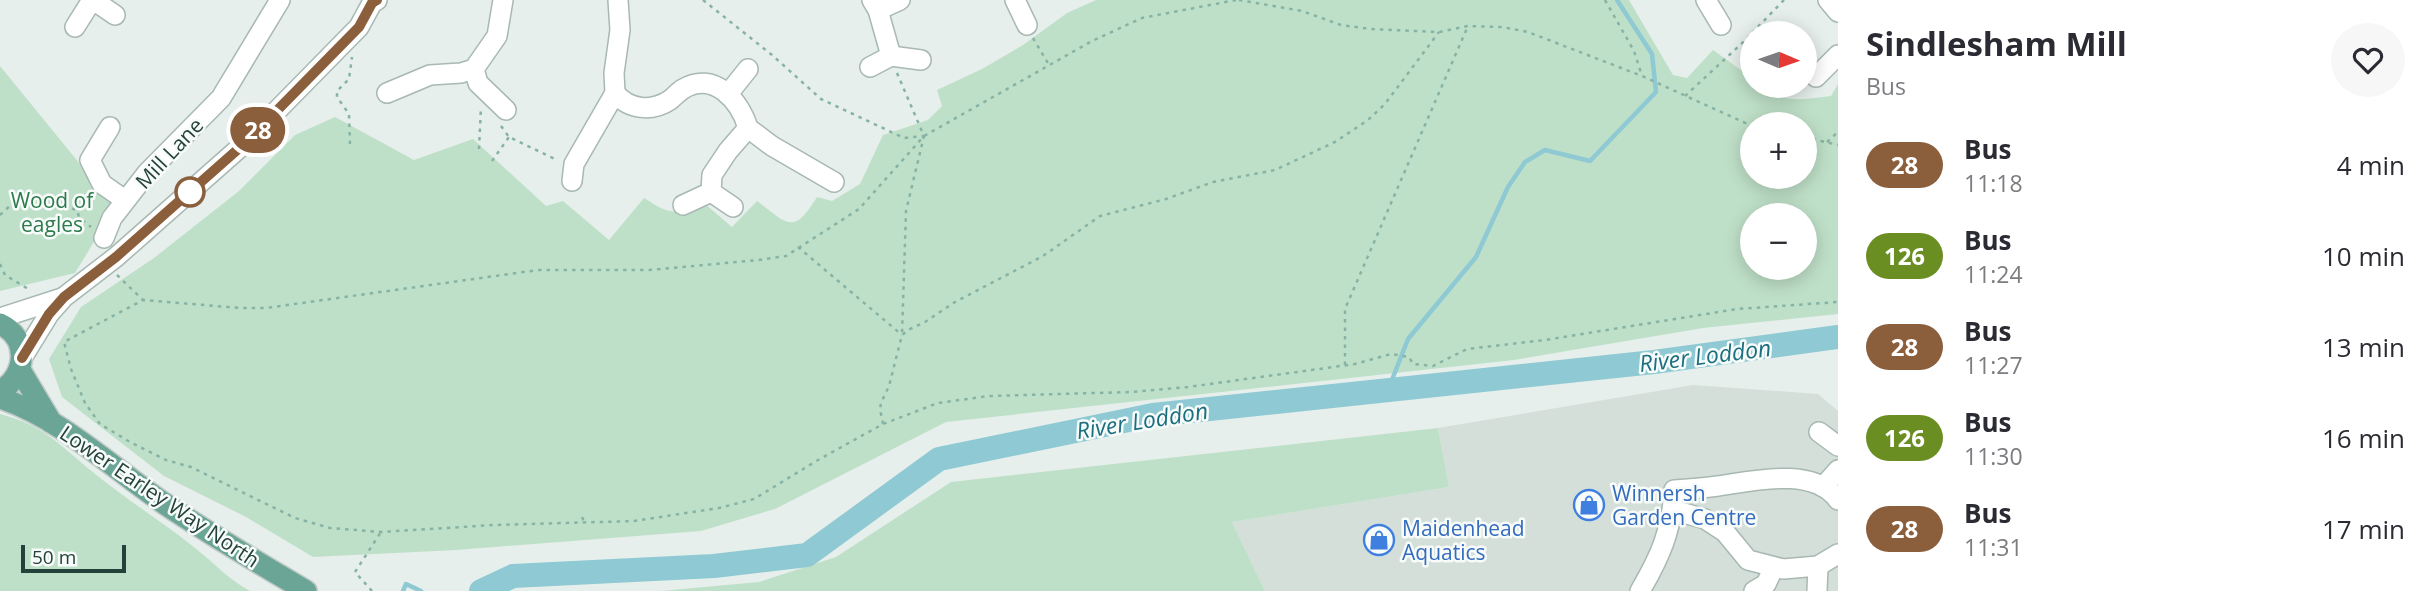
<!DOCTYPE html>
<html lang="en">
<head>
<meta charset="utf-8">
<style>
	:root { --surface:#fff; --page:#f7f7f7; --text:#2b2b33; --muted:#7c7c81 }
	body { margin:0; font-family:"Open Sans",sans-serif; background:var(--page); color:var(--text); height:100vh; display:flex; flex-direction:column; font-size:26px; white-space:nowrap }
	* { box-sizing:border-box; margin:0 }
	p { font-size:23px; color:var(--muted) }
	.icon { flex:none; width:38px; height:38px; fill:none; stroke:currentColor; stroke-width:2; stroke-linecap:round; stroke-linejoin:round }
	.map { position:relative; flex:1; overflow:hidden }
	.side { display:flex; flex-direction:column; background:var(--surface); width:595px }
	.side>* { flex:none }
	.badge { padding:0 14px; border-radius:23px; font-size:24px; line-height:46px }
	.needle { width:46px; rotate:92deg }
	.tools { position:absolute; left:1740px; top:21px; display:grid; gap:14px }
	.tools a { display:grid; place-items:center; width:77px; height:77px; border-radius:50%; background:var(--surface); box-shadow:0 4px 18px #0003; font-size:35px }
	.scale { position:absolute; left:21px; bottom:18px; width:105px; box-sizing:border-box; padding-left:7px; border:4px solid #24423a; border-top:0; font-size:19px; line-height:24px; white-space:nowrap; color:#24423a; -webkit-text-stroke:5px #f7fbf9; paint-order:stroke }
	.map>.badge { position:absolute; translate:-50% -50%; box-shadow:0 0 0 4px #fff }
	.round { display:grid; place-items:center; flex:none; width:74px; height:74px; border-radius:37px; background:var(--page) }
	.summary { display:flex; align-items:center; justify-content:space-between; height:119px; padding:0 28px }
	h1 { font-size:33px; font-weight:700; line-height:52px }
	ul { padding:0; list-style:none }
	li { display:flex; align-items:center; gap:21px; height:91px; padding:0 28px }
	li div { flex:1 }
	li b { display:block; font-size:26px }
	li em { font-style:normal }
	li .badge { min-width:77px; font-weight:700; text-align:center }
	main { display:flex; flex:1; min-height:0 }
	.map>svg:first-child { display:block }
</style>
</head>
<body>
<main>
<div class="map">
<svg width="1838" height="591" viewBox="0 0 1838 591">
	<rect width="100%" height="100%" fill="#e6efeb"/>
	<polygon fill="#d4dfda" points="1693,385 1818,394 1838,411 1838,591 1265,591 1232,522 1449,487 1438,428"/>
	<g fill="#bfe0c8" fill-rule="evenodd">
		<path d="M1096,0h533l44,75 14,3 26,-28 39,28v8c14,0 14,7 26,10 18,6 35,2 53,0l7,-12v230l-135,14 -189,32 -568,62 -171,87 -74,22 -245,19 -143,7 -67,-40 -82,-41 -102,-79 -13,-38 32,-52 73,-49 85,-67 56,-56 40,-18 79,43 59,-21 73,67 17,-5 46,39 35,-42c28,18 29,16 61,6l27,23 25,-26c31,23 36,35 60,-4l15,4 28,-17 23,-49 45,-15 14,-14 -5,-16 45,-21 41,-24 44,-32zM1752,124h52v53h-52zM1752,215h52v53h-52z"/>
		<polygon points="0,66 115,207 75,273 0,291"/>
		<path d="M0,414c47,12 63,35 99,63 31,25 65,46 96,71 18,14 34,32 55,43h-250z"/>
		<polygon points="1438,428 1449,487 1232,522 1265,591 661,591 759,582 836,557 951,482"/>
	</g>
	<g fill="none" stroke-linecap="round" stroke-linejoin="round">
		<g stroke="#8ec9d4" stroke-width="4.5">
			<polyline points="1388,390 1408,339 1476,257 1508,187 1525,162 1545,150 1590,161 1656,92 1652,54 1617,0"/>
			<polyline points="403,591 406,584 421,591"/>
		</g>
		<polyline stroke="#8ec9d4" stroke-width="24" points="481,591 513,576 714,566 807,555 939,459 1153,415 1654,362 1838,337"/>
		<g stroke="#a8b8b2" stroke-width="22">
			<g id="minor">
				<polyline points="93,0 115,15"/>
				<polyline points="1015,0 1027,25"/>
				<polyline points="1706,0 1721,25"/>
				<polyline points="1828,0 1838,12"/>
				<polyline points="878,10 900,0"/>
				<polyline points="75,27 92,0"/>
				<polyline points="891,56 921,60"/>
				<polyline points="870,67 891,56 878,10 872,0"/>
				<polyline points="474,69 478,83 506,110"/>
				<polyline points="1816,77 1838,55"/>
				<polyline points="387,93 430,75 461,73 474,69 497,36 503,0"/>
				<path d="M615,93c14,17 37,19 55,7 4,-3 8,-8 13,-11 31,-19 57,12 65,39l-20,23 -16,24 -1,17 22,15"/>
				<polyline points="728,94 748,69"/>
				<polyline points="110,127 90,160 102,184 125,200"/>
				<polyline points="748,128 772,146 834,182"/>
				<polyline points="572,181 574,164 615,93 614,73 620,30 618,0"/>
				<polyline points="683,205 711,192"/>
				<polyline points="104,238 112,218 147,173 221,98 280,0"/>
				<polyline points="0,318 62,298"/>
				<polyline points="22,358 49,314 64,297 116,257 245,143 359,27 372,3 377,0"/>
				<polyline points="1819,432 1838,446"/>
				<polyline points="1823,487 1838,470"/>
				<polyline points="1673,510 1705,519 1725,532 1748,560 1783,569 1818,566 1838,554"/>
				<path d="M1640,591c20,-34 32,-61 34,-101 15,-1 30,-2 44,-4 35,-5 96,-20 120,14"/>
				<polyline points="1754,591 1766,584 1774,567"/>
				<polyline points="1817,591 1818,566"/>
			</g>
		</g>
		<g stroke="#c2cac8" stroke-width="24">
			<g id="major">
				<path d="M0,324c30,14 27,52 0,67"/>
				<polyline points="20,370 51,422"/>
				<path d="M0,398c59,19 114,71 165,106 46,31 94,59 141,87"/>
			</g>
		</g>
		<g stroke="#86b3a5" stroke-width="2.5" stroke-dasharray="3.5 5" stroke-linecap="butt">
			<polyline points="703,0 772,55 821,99 904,138 924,136"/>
			<polyline points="1236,0 1142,18 1092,41 924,136 859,209 786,256 759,260 649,270 538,270 266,308 240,308 143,300 64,342 71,369 85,403 100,424 130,442 166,460 191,467 295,518 330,528 381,532 494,525 634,521 719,508 754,499 818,460 883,424 938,403 989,396 1131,392 1188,387 1355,364 1391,354 1409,357 1413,364 1433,366 1467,349 1545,340 1737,309 1838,302"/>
			<polyline points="1239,0 1302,11 1341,25 1371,29 1439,32 1468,26 1502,27 1528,32 1642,76 1752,126"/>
			<polyline points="1605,0 1634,51 1642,76"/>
			<polyline points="1752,33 1784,0"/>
			<polyline points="1033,38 1049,65"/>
			<polyline points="897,73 924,136 906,211 902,335"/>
			<polyline points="1685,96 1752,34"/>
			<polyline points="501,126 509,137 557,160"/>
			<polyline points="1804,137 1838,145"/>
			<polyline points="1827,142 1838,132"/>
			<polyline points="350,144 349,114 337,97 337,91 349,79 352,57"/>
			<polyline points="479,149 481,107"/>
			<polyline points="492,161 509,137"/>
			<polyline points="0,215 12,204 70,208 77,210 79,217 91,227"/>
			<polyline points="798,247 902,335"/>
			<polyline points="0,264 5,275 30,290"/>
			<polyline points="117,275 143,300"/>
			<polyline points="1345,365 1345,309 1468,26"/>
			<polyline points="883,424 880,409 881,403 889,386 902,335 910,329 925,322 955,302 1043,256 1100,216 1166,199 1213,182 1275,170 1335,142 1368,120 1385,104 1439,32"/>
			<polyline points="582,517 585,524"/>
			<polyline points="372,591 355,572 381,532"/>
		</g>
		<use href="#minor" stroke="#fff" stroke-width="19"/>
		<use href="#major" stroke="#6aa596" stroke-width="21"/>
	</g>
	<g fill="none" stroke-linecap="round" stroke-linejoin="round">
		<g stroke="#fff" stroke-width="16">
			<polyline id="line" points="22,358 49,314 64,297 116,257 245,143 359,27 372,3 377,0"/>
		</g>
		<use href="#line" stroke="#8b5e3c" stroke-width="10"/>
	</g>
	<defs>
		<g id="shop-ring" transform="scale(1.575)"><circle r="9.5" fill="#f7fbf9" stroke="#3f7fe0" stroke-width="1.5"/><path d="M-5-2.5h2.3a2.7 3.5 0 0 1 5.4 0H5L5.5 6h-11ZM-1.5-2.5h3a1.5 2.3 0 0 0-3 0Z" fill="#3f7fe0"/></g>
	</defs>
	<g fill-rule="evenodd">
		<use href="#shop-ring" x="1589" y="505"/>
		<use href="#shop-ring" x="1379" y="540"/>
	</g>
	<circle fill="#fff" stroke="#8b5e3c" stroke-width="3.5" cx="190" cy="192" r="14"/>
	<g text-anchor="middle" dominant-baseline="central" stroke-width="5" stroke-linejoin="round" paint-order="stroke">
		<g font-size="21" fill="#24423a" stroke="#f7fbf9">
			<text transform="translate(169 153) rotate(-47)">Mill Lane</text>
			<text transform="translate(160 496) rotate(34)">Lower Earley Way North</text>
		</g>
		<g font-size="21" fill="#2d7a4b" stroke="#f7fbf9">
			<text x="52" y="200">Wood of<tspan x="52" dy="24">eagles</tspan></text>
		</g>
		<g font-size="21" fill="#366cbe" stroke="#f7fbf9" text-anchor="start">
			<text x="1612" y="493">Winnersh<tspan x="1612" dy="24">Garden Centre</tspan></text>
			<text x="1402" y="528">Maidenhead<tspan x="1402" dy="24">Aquatics</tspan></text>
		</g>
		<g font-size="23" font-style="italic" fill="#1c6f80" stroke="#f7fbf9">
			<text transform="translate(1705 355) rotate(-7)">River Loddon</text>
			<text transform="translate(1142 420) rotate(-9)">River Loddon</text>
		</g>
	</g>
</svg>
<div class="tools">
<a><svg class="needle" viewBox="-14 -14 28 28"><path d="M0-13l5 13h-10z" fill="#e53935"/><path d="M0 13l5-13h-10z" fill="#7c7c81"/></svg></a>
<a>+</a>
<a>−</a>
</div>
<div class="scale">50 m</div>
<b class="badge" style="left:258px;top:130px;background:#8b5e3c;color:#fff">28</b>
</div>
<section class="side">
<div class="summary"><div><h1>Sindlesham Mill</h1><p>Bus</p></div><a class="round"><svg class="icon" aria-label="heart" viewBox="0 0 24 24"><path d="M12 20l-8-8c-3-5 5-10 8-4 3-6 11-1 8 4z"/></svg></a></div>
<ul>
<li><span class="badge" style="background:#8b5e3c;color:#fff">28</span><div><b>Bus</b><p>11:18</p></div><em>4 min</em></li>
<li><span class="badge" style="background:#6b8e23;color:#fff">126</span><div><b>Bus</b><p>11:24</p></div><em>10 min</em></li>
<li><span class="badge" style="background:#8b5e3c;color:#fff">28</span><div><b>Bus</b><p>11:27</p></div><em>13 min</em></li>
<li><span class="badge" style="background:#6b8e23;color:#fff">126</span><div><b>Bus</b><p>11:30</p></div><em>16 min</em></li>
<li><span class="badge" style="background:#8b5e3c;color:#fff">28</span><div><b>Bus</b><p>11:31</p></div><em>17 min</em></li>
</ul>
</section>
</main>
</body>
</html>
